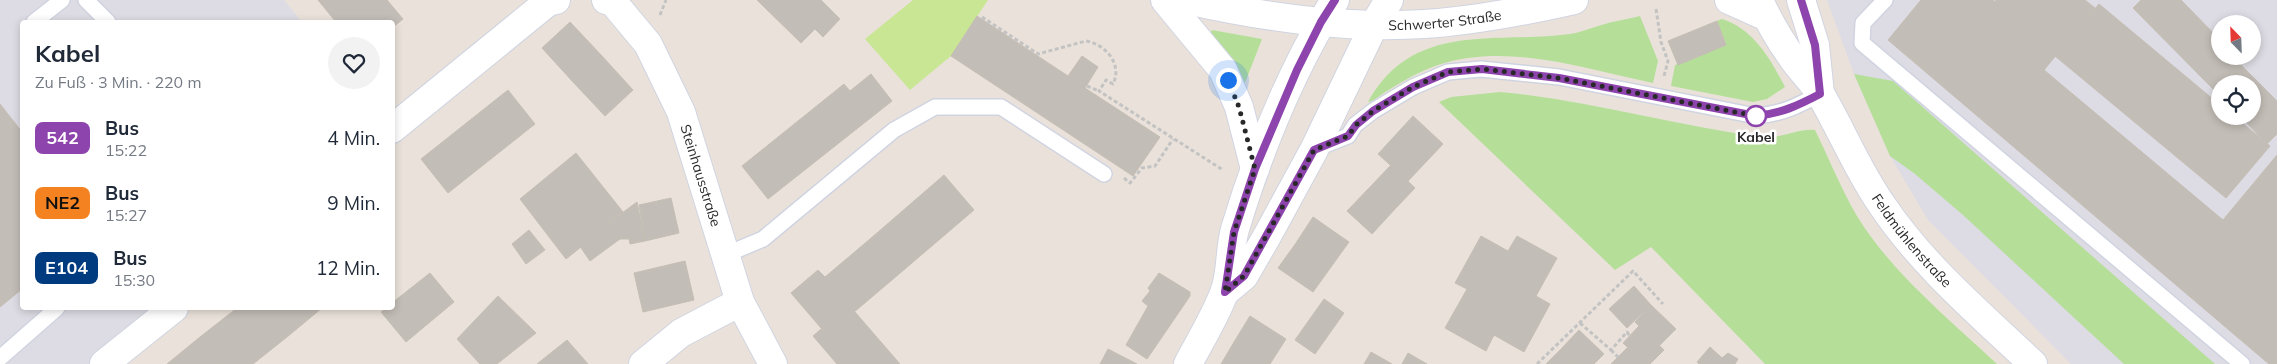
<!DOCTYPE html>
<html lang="de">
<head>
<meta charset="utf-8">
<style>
	:root { --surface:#fff; --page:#f2f2f3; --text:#1f2937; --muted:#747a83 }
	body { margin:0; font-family:Mulish,sans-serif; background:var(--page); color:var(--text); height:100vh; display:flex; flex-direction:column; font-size:19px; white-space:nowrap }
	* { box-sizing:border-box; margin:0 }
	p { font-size:16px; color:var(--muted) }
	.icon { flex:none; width:28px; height:28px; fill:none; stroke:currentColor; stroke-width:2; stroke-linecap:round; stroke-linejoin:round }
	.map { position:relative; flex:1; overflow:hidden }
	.side { position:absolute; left:20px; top:20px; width:375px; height:290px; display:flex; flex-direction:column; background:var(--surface); border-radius:5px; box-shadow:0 2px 8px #0003 }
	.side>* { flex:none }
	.badge { padding:0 10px; border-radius:8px; font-size:18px; line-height:32px }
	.needle { width:32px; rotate:337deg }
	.buttons { position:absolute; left:2211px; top:15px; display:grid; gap:10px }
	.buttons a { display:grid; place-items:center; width:50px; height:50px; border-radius:50%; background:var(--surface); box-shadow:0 2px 8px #0003; font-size:25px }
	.you { position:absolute; width:25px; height:25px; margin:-12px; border:4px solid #fff; border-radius:50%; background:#1a73e8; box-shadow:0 0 0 8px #1a73e833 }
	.map>.badge { position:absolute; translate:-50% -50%; box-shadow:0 0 0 2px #fff }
	.round { display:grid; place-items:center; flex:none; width:52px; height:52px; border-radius:26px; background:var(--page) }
	.head { display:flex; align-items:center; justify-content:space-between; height:85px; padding:0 15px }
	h1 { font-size:24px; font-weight:700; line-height:38px }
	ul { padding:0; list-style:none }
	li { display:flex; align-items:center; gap:15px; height:65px; padding:0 15px }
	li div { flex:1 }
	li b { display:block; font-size:19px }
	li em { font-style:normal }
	li .badge { min-width:55px; font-weight:700; text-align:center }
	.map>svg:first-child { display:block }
</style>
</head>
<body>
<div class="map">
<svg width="2277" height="364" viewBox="0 0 2277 364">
	<rect width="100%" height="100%" fill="#eae2da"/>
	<g fill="#dddbe3" fill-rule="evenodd">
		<polygon points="0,0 284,0 302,22 22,22 22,308 174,308 105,364 0,364"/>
		<path d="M1827,0h450v364h-206l-143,-144 -38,-64 -36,-82zM2220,24h32v32h-32zM2220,84h32v32h-32z"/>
	</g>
	<g fill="#b5df99">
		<path d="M1640,16l18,45 -5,22c-69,-14 -145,-41 -215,-18 -18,6 -35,16 -51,26 -7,4 -13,10 -19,11 45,-81 125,-58 202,-68 8,-1 14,-4 22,-6 16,-6 32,-8 48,-12z"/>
		<path d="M1722,19c32,10 49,41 63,68l-18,12 -14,3 -82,-16 4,-21 51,-20 -9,-24z"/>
		<polygon points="1212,30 1262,39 1243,88 1209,36"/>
		<polygon points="1854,74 1893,81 2215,364 2124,364 1963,215 1915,174 1890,156"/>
		<path d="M1500,92c89,8 175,34 263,45 18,2 35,-9 52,-7 14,28 26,59 42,86 34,56 93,104 140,148h-232l-114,-117 -36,23 -176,-168 12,-5z"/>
	</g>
	<polygon fill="#c9e695" points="913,0 988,0 951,56 910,90 865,39"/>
	<g fill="#c2bdb6" stroke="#c5beb4">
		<polygon points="318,0 387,0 403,19 392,28 392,22 336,22"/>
		<polygon points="757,0 821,0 840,19 823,37 815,29 801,43"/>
		<polygon points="1921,0 1993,0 1995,2 1996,0 2085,0 2095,8 2044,70 2223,220 2277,155 2277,364 2269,364 1888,40"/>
		<polygon points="2141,0 2181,0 2220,40 2220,56 2236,56 2240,60 2238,62 2277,101 2277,134 2267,144 2240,116 2252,116 2252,84 2220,84 2220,96 2133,8"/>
		<polygon points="2099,4 2220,105 2220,116 2234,116 2270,146 2226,198 2055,56"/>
		<polygon points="977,16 1068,76 1082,56 1098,67 1085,88 1160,137 1133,176 951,56"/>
		<polygon points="1717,21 1726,45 1678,65 1668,41"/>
		<polygon points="570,22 602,56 573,82 542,48"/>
		<polygon points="602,56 633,90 605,116 573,82"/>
		<polygon points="871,74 892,101 768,199 742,166 844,84 850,91"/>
		<polygon points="508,90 535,124 448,193 421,159"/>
		<polygon points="0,104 22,132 22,289 0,307"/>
		<polygon points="1413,116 1443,144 1408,181 1378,154"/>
		<polygon points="576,153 623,212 579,245 581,247 566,259 520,199"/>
		<polygon points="1391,165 1415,188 1395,209 1371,186"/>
		<polygon points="944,175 974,210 899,274 870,239"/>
		<polygon points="1371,186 1395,209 1372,234 1347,211"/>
		<polygon points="671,198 679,233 645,241 639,205"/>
		<polygon points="637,202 645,241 630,244 629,239 620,239 590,261 579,245"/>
		<polygon points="1313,217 1349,242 1331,267 1296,243"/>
		<polygon points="529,230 545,250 526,264 512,244"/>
		<polygon points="1481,236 1508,251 1517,236 1557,258 1536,296 1550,304 1524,352 1494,335 1486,351 1445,328 1467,289 1455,283"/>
		<polygon points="870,239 899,274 827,335 791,293 818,270 825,277"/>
		<polygon points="1296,243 1331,267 1313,292 1278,268"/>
		<polygon points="685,261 694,300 643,312 634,273"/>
		<polygon points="430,273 454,302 406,342 381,312 387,308 392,308 392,303"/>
		<polygon points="1159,273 1190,292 1190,296 1147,359 1126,345 1148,306 1142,301 1150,291 1148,288"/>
		<polygon points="1634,286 1651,305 1627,328 1609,309"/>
		<polygon points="498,296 536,333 497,364 480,364 457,339"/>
		<polygon points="1324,299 1344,313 1315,354 1295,340"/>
		<polygon points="1651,305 1676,329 1659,346 1635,322"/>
		<polygon points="237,308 263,308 287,337 253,364 223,364 200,337"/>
		<polygon points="263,308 322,308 287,337"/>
		<polygon points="855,312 900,364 837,364 813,336 821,329 827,335"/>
		<polygon points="1250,316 1286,339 1270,364 1234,342"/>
		<polygon points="1639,326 1664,350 1650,364 1645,364 1623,343"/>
		<polygon points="1579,330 1604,354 1594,364 1577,364 1561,349"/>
		<polygon points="200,337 223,364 167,364"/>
		<polygon points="567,340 588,364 537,364"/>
		<polygon points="1234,342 1270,364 1221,364"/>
		<polygon points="1628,347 1645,364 1611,364"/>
		<polygon points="1710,347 1722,358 1728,353 1738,359 1735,364 1699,364 1697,362"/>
		<polygon points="1108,349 1137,364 1100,364"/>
		<polygon points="1561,349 1577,364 1546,364"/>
		<polygon points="1371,352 1392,364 1364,364"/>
		<polygon points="1408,353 1427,364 1402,364"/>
	</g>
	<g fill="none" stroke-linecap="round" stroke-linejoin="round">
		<g stroke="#d0d4e1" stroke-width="18">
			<g id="lane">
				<polyline points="86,0 108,22"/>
				<polyline points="1885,0 1863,23 1862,43 2242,364"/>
				<polyline points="34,22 62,0"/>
				<path d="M1315,149l33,-13 7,-11 18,-14 40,-24 35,-15 33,-3 78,8 197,39c26,-2 41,-10 64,-22"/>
				<polyline points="725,255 763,239 894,130 935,107 1001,107 1104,174"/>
				<polyline points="0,358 57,308"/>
			</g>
		</g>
		<g stroke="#d0d4e1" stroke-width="30">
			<g id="street">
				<path id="s1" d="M606,0l7,2 35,42 33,68 59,190 33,62"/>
				<polyline points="1165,0 1223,70 1239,107 1255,169"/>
				<polyline points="392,129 548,2 556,0"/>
				<polyline points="1225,292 1244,276 1266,238 1314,150 1374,25 1389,0"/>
				<polyline points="104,364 174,308"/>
				<polyline points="643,364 681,333 740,302"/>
				<path d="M1188,364c12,-23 27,-47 36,-71 8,-20 5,-43 11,-64 24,-79 56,-159 100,-229"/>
			</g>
		</g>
		<g stroke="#d0d4e1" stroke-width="30">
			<g id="secondary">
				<path id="s2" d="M1187,0c77,17 157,29 237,24 50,-3 101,-13 150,-24"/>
				<polyline points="1729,0 1767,17"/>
				<path id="s3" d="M1759,0c9,20 20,39 32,56 9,14 22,25 30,39 21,36 37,76 61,110 41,61 98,109 151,159"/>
				<polyline points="1801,0 1815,45 1820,94"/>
			</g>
		</g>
		<g stroke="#c3c3c3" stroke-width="3" stroke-dasharray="4 2.5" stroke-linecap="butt">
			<polyline points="1656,9 1661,42 1668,61 1664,76"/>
			<polyline points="660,15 666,0"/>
			<path d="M982,17l56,37 48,-13c19,3 37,23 27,43l-7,-4 -7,11 124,79"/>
			<polyline points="1087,86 1099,91"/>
			<polyline points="1124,178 1130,183 1142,168 1155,166 1173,139"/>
			<polyline points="1580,323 1611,350 1627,332 1630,336"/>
			<polyline points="1611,350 1618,357"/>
			<polyline points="1537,364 1633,271 1663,304"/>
		</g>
		<use href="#lane" stroke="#fff" stroke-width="15"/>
		<use href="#street" stroke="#fff" stroke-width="28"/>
		<use href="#secondary" stroke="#fff" stroke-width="28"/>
	</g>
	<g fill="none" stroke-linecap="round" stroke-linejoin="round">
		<g stroke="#fff" stroke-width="11">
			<path id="line" d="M1335,0l-14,22 -24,48 -42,99 -21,63 -9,60 19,-16 70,-126 34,-14 8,-11 17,-14 40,-24 35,-15 34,-3 77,9 197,38c26,-3 41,-10 64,-22l-5,-49 -14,-45"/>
		</g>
		<use href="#line" stroke="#8e44ad" stroke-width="8"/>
		<polyline stroke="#282828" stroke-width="5" stroke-dasharray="0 9" points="1228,80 1239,107 1255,169 1234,232 1225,292 1244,276 1314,150 1348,136 1356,125 1373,111 1413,87 1448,72 1482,69 1559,78 1756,116"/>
	</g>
	<circle fill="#fff" stroke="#8e44ad" stroke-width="2.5" cx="1756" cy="116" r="10"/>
	<g text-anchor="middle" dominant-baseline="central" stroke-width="5" stroke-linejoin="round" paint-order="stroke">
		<g font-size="14" fill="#282828" stroke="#fff">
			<text stroke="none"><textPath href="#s2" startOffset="260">Schwerter Straße</textPath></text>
			<text stroke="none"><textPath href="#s1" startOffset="204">Steinhausstraße</textPath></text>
			<text stroke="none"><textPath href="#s3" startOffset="286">Feldmühlenstraße</textPath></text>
		</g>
		<g font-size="14" font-weight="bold" fill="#282828" stroke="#fff">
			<text x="1756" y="137">Kabel</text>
		</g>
	</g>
</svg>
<div class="buttons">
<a><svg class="needle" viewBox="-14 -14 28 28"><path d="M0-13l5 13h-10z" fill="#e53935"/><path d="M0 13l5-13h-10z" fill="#747a83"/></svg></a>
<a><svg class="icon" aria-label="locate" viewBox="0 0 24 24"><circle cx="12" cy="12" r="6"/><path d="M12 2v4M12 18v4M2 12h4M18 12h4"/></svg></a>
</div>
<div class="you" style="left:1228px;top:80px"></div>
<section class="side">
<div class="head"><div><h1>Kabel</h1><p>Zu Fuß · 3 Min. · 220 m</p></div><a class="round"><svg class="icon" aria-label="heart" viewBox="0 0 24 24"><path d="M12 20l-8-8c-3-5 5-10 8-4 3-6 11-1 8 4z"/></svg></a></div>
<ul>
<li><span class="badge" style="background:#8e44ad;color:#fff">542</span><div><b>Bus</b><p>15:22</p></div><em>4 Min.</em></li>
<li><span class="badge" style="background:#f58220;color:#111">NE2</span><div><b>Bus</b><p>15:27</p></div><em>9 Min.</em></li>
<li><span class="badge" style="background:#003b80;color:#fff">E104</span><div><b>Bus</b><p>15:30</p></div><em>12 Min.</em></li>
</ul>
</section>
</div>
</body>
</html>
